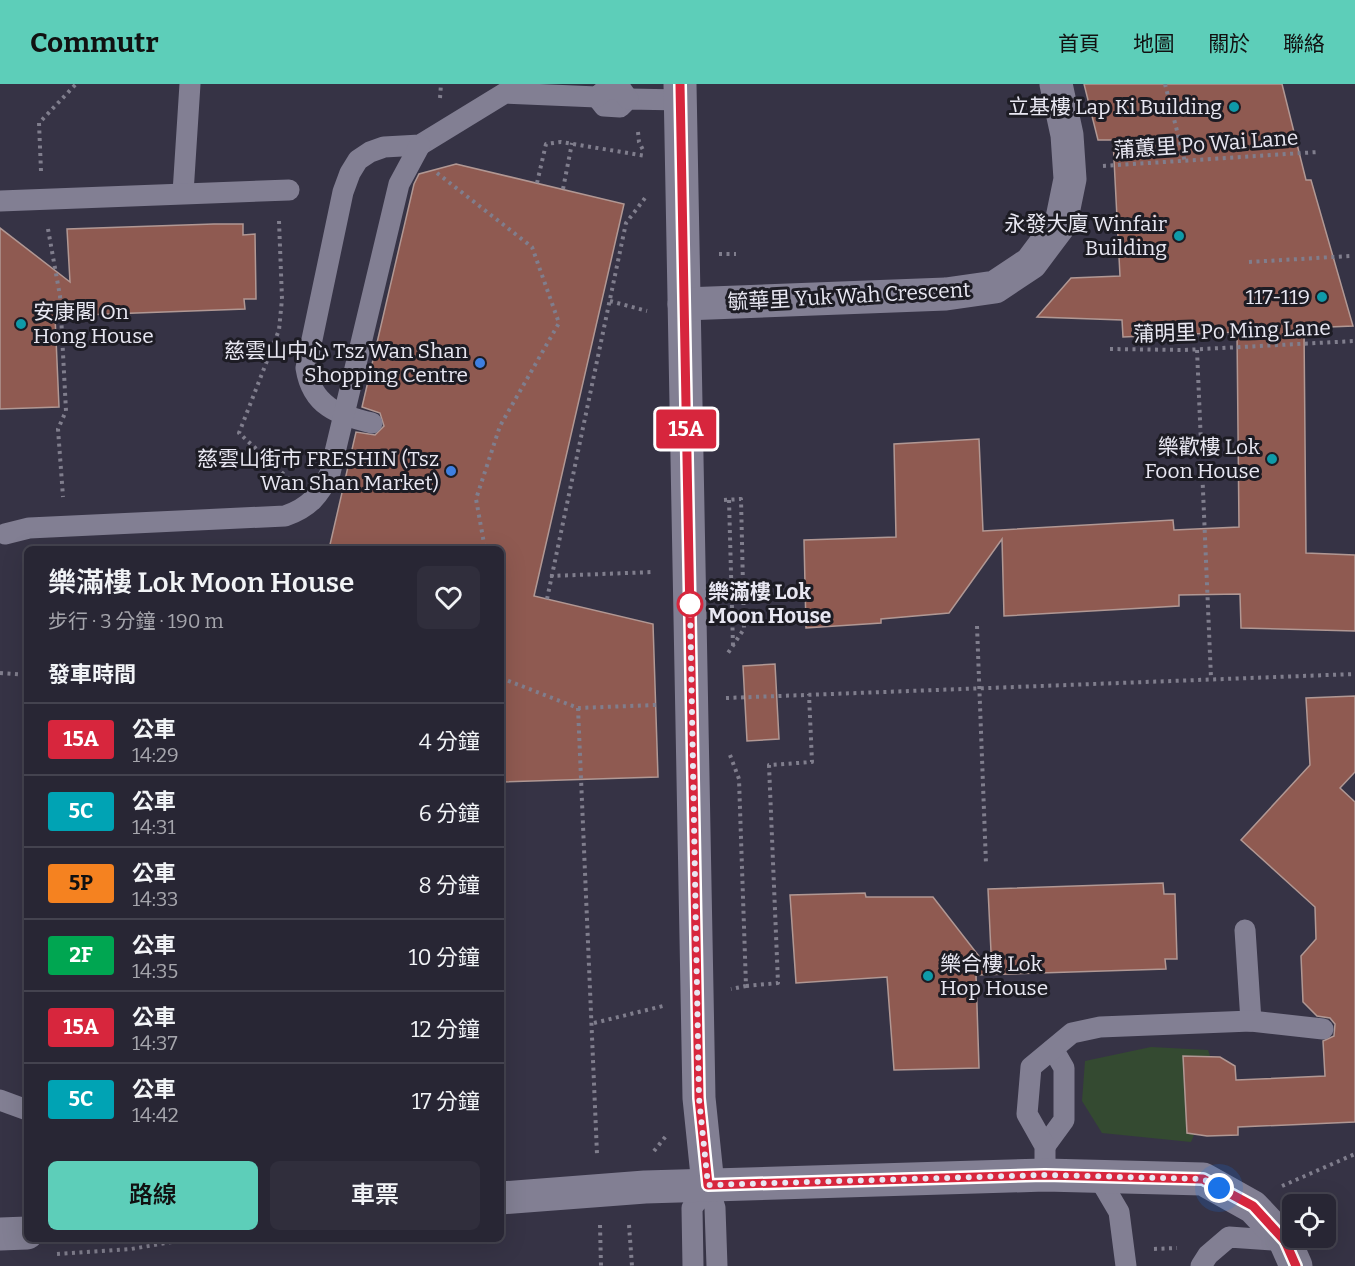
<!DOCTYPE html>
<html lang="zh-TW">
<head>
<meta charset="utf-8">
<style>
	:root { --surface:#282634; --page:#302e3c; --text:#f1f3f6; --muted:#a5a5ac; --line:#44434f; --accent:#5dceb9 }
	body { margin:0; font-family:Bitter,"Noto Sans TC",serif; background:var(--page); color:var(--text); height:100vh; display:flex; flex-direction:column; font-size:22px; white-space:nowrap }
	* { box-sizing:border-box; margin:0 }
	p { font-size:20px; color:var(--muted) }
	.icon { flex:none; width:33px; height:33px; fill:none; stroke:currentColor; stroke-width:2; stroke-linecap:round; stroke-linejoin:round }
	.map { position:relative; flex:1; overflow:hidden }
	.details { position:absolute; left:24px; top:462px; width:480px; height:696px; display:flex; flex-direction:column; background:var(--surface); border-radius:9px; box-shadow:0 6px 24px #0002,0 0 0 2px var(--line) }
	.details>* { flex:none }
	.badge { padding:0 12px; border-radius:4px; font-size:21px; line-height:39px }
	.controls { position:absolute; left:1282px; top:1110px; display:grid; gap:12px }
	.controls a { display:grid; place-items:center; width:54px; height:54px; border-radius:9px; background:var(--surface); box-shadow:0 6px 24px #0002,0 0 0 2px var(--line); font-size:30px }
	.you { position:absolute; width:30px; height:30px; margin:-15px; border:4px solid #fff; border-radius:50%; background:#1a73e8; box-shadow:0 0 0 9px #1a73e833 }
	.map>.badge { position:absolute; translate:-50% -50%; box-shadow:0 0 0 3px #fff }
	h2 { padding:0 24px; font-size:22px; line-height:54px }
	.round { display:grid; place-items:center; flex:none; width:63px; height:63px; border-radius:9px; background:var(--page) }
	.summary { display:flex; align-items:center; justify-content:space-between; height:102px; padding:0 24px }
	h1 { font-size:28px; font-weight:600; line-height:45px }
	.action { display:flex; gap:12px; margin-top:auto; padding:12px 24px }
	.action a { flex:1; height:69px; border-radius:9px; background:var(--accent); color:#111; font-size:24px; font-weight:600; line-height:69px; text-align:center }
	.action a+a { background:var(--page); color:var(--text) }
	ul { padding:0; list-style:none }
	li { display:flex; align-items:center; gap:18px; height:72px; padding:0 24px; border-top:2px solid var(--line) }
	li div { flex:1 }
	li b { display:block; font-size:22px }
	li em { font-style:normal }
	li .badge { min-width:66px; font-weight:700; text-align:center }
	header { display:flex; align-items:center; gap:36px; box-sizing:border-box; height:84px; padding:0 30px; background:var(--accent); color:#111 }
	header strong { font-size:28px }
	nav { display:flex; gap:33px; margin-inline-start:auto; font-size:21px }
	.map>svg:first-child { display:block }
</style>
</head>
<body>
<header>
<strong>Commutr</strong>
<nav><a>首頁</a><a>地圖</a><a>關於</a><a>聯絡</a></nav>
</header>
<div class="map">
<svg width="1355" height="1182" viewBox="0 0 1355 1182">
	<rect width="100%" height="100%" fill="#363345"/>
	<polygon fill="#344a31" points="1151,963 1208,966 1218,995 1191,1058 1102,1049 1082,1017 1085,977"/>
	<g fill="#8f5a51" stroke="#b19894" stroke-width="1.5">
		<polygon points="1084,0 1282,0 1306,96 1311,96 1353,242 1304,244 1306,469 1355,471 1355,547 1241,544 1240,510 1179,511 1179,522 1004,532 1002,455 949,529 881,535 881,539 806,544 804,456 896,453 894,360 979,355 983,447 1173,436 1174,446 1239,443 1237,248 1123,253 1122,236 1037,233 1071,194 1120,192 1113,56 1098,56"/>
		<polygon points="456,80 624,120 534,512 653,540 658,693 501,698 501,465 329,465 356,348 375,351 384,342 380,329 362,323 414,100 419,90"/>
		<polygon points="214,140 243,140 243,151 255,150 256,215 244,215 245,225 55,232 59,323 0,325 0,144 70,198 67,145"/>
		<polygon points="775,580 779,655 747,657 743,582"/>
		<polygon points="1355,612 1355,688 1340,704 1355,718 1355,1038 1238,1043 1238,1051 1207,1052 1187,1049 1183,972 1220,973 1235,982 1236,996 1325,992 1323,957 1334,952 1335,940 1330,934 1317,932 1303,918 1301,872 1316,855 1315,823 1241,756 1310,681 1306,614"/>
		<polygon points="1163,799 1164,810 1175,810 1177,875 1165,875 1166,885 976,891 979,984 894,986 887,893 796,899 790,811 865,809 866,813 933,813 992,889 988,805"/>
	</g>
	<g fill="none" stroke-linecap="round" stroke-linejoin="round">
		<g stroke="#807e8d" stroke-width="4" stroke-dasharray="3 4.5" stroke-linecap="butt">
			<polyline points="1165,0 1185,78"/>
			<polyline points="440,14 441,0"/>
			<polyline points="638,48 639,58 643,66"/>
			<polyline points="1103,82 1318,68"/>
			<polyline points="41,87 39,39 76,0"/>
			<polyline points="437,89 532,163 559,239 500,342 476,415 485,465"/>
			<polyline points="537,99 546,60 561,58 646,72"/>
			<polyline points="563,105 572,59"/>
			<polyline points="279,137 282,215 279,246 239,349 291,397"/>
			<polyline points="48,145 60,212 66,327 58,345 63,413"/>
			<polyline points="719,170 736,170"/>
			<polyline points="1249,178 1350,172"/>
			<polyline points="610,217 647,227"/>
			<polyline points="1110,265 1184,266 1355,257"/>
			<polyline points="1197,266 1211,594"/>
			<polyline points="724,416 741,415 744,545 728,569"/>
			<polyline points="729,416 733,562"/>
			<polyline points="550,492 653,488"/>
			<polyline points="547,515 626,139 645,114"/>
			<polyline points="977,542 986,780"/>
			<polyline points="0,589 27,591"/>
			<polyline points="501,594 578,624 656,621"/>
			<polyline points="726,614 1355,590"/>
			<polyline points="578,624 597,1070"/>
			<polyline points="730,671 739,695 746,902 731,905"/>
			<polyline points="746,902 778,899 769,681 812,678 809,610"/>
			<polyline points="594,939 663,922"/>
			<polyline points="654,1067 666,1052"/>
			<polyline points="1282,1102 1355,1070"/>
			<polyline points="600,1141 601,1182"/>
			<polyline points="629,1141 632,1182"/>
			<polyline points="1154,1165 1177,1164"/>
			<polyline points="57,1170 131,1165 190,1155"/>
		</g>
		<g stroke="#827f93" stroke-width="21">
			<polyline points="597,13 604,22 620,23 628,15 681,16"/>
			<polyline points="183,109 190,0"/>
			<polyline points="0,117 289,106"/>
			<path d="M372,339c-34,-8 -60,-17 -66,-55l37,-176 7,-19 8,-13 12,-8 14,-5 36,-2 85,-52 92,4 9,-8h15l7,10"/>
			<path d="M5,450l24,-6 256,-12c24,-8 35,-21 45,-43l69,-289 21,-39"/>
			<polyline points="1245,846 1251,937"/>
			<polyline points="0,1016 27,1026"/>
			<polyline points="1045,1062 1064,1036 1064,984 1053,965"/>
			<polyline points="1045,1091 1045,1062 1027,1030 1031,983 1072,949 1100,943 1251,937 1323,945"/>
			<polyline points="1099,1094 1119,1128 1126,1182"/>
			<polyline points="708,1101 715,1124 717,1182"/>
			<polyline points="693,1182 692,1124 708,1101"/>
			<polyline points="1201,1182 1208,1171 1229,1153 1285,1157"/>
		</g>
		<g stroke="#827f93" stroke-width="33">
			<polyline points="680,0 699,1014 708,1101"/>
			<polyline points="684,220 946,210 995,203 1031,179 1061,139 1070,95 1067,51 1056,0"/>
			<polyline points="501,1114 645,1103 1045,1091 1203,1095 1253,1123 1285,1157 1296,1182"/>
			<polyline points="0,1150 27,1149"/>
		</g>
	</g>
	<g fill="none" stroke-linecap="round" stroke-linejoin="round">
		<g stroke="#fff" stroke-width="14">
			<polyline id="line" points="680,0 699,1014 708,1101 1045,1091 1203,1095 1253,1122 1285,1157 1296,1182"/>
		</g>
		<use href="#line" stroke="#d7263d" stroke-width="9"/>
		<polyline stroke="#e8e7f2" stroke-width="6" stroke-dasharray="0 10.8" points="690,520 699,1014 708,1101 1045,1091 1203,1095 1219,1104"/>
	</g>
	<g fill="#0f9aa8" stroke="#1d1c24" stroke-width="2">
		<circle cx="1234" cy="23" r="6"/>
		<circle cx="1179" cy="152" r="6"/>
		<circle cx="1322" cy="213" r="6"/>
		<circle cx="21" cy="240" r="6"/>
		<circle cx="1272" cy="375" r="6"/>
		<circle cx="928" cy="892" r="6"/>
	</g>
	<g fill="#3f7fe0" stroke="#1d1c24" stroke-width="2">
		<circle cx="480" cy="279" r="6"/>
		<circle cx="451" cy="387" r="6"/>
	</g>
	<circle fill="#fff" stroke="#d7263d" stroke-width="3" cx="690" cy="520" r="12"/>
	<g text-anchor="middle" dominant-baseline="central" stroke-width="6" stroke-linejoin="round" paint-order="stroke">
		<g font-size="21" fill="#e8e7f2" stroke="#1d1c24" text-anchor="end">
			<text x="1222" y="23">立基樓 Lap Ki Building</text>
			<text x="1167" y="140">永發大廈 Winfair<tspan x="1167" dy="24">Building</tspan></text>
			<text x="1310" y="213">117-119</text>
			<text x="33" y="228" text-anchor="start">安康閣 On<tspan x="33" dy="24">Hong House</tspan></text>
			<text x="468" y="267">慈雲山中心 Tsz Wan Shan<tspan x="468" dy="24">Shopping Centre</tspan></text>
			<text x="1260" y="363">樂歡樓 Lok<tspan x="1260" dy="24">Foon House</tspan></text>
			<text x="439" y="375">慈雲山街市 FRESHIN (Tsz<tspan x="439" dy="24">Wan Shan Market)</tspan></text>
			<text x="940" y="880" text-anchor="start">樂合樓 Lok<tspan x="940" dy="24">Hop House</tspan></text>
		</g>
		<g font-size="21" fill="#e8e7f2" stroke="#1d1c24">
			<text transform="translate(1206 60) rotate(-4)">蒲蕙里 Po Wai Lane</text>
			<text transform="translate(849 212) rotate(-3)">毓華里 Yuk Wah Crescent</text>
			<text transform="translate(1232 247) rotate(-2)">蒲明里 Po Ming Lane</text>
		</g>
		<g font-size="21" font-weight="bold" fill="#e8e7f2" stroke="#1d1c24" text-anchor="start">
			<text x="708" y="508">樂滿樓 Lok<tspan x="708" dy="24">Moon House</tspan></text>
		</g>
	</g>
</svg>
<div class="controls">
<a><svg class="icon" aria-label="locate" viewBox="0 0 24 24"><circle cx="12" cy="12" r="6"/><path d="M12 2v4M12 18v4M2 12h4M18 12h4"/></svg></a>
</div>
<div class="you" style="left:1219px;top:1104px"></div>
<b class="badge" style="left:686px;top:345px;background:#d7263d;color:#fff">15A</b>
<section class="details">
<div class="summary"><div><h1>樂滿樓 Lok Moon House</h1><p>步行 · 3 分鐘 · 190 m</p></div><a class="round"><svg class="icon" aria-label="heart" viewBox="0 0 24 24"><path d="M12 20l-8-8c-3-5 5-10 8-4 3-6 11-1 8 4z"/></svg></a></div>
<h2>發車時間</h2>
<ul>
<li><span class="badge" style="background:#d7263d;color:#fff">15A</span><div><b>公車</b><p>14:29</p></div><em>4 分鐘</em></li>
<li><span class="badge" style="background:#00a3b4;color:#fff">5C</span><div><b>公車</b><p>14:31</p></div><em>6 分鐘</em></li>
<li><span class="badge" style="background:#f58220;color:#111">5P</span><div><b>公車</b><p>14:33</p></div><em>8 分鐘</em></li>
<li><span class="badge" style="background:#00a651;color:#fff">2F</span><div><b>公車</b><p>14:35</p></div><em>10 分鐘</em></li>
<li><span class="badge" style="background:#d7263d;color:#fff">15A</span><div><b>公車</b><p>14:37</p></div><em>12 分鐘</em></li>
<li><span class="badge" style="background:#00a3b4;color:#fff">5C</span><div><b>公車</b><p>14:42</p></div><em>17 分鐘</em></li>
</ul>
<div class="action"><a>路線</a><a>車票</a></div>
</section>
</div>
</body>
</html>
